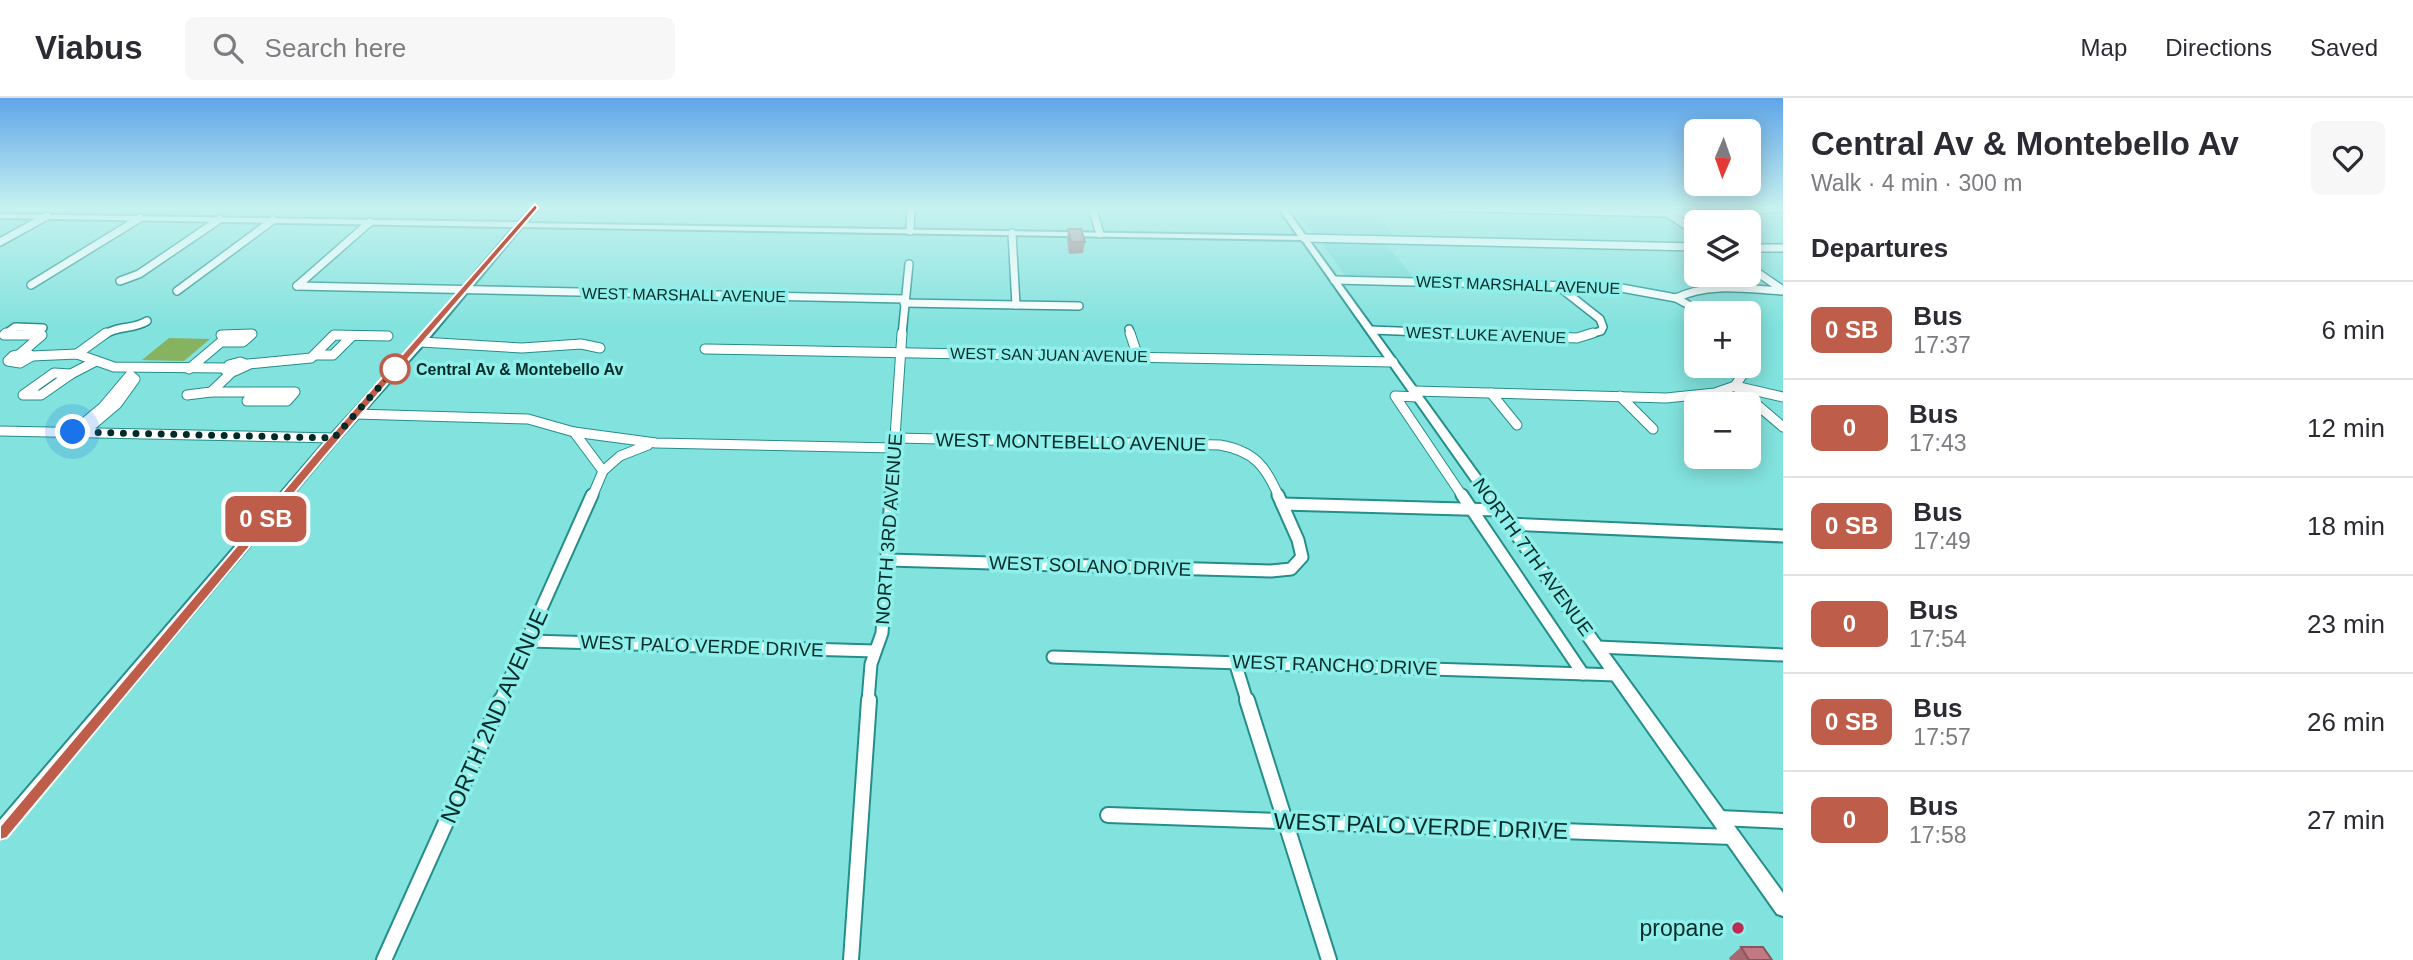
<!DOCTYPE html>
<html lang="en">
<head>
<meta charset="utf-8">
<style>
	:root { --surface:#fff; --page:#f7f7f7; --text:#2b2b33; --muted:#7c7c81; --line:#e1e1e2 }
	body { margin:0; font-family:Helvetica,sans-serif; background:var(--page); color:var(--text); height:100vh; display:flex; flex-direction:column; font-size:26px; white-space:nowrap }
	* { box-sizing:border-box; margin:0 }
	p { font-size:23px; color:var(--muted) }
	.icon { flex:none; width:38px; height:38px; fill:none; stroke:currentColor; stroke-width:2; stroke-linecap:round; stroke-linejoin:round }
	.map { position:relative; flex:1; overflow:hidden }
	.side { display:flex; flex-direction:column; background:var(--surface); width:630px }
	.side>* { flex:none }
	.badge { padding:0 14px; border-radius:10px; font-size:24px; line-height:46px }
	.needle { width:46px; rotate:182deg }
	.tools { position:absolute; left:1684px; top:21px; display:grid; gap:14px }
	.tools a { display:grid; place-items:center; width:77px; height:77px; border-radius:10px; background:var(--surface); box-shadow:0 4px 18px #0003; font-size:35px }
	.you { position:absolute; width:35px; height:35px; margin:-18px; border:5px solid #fff; border-radius:50%; background:#1a73e8; box-shadow:0 0 0 10px #1a73e833 }
	.map>.badge { position:absolute; translate:-50% -50%; box-shadow:0 0 0 4px #fff }
	h2 { padding:0 28px; font-size:26px; line-height:63px }
	.round { display:grid; place-items:center; flex:none; width:74px; height:74px; border-radius:10px; background:var(--page) }
	.headline { display:flex; align-items:center; justify-content:space-between; height:119px; padding:0 28px }
	h1 { font-size:33px; font-weight:700; line-height:52px }
	ul { padding:0; list-style:none }
	li { display:flex; align-items:center; gap:21px; height:98px; padding:0 28px; border-top:2px solid var(--line) }
	li div { flex:1 }
	li b { display:block; font-size:26px }
	li em { font-style:normal }
	li .badge { min-width:77px; font-weight:700; text-align:center }
	header { display:flex; align-items:center; gap:42px; box-sizing:border-box; height:98px; padding:0 35px; background:var(--surface); border-bottom:2px solid var(--line) }
	header strong { font-size:33px }
	nav { display:flex; gap:38px; margin-inline-start:auto; font-size:24px }
	.search { width:490px; height:63px; background:var(--page); display:flex; align-items:center; gap:18px; box-sizing:border-box; padding:0 24px; border-radius:10px; color:var(--muted); font-size:26px }
	main { display:flex; flex:1; min-height:0 }
	.map>svg:first-child { display:block }
</style>
</head>
<body>
<header>
<strong>Viabus</strong>
<div class="search"><svg class="icon" aria-label="search" viewBox="0 0 24 24"><circle cx="10" cy="10" r="6"/><path d="M15 15l6 6"/></svg>Search here</div>
<nav><a>Map</a><a>Directions</a><a>Saved</a></nav>
</header>
<main>
<div class="map">
<svg width="1783" height="862" viewBox="0 0 1783 862">
	<rect width="100%" height="100%" fill="#82e2dd"/>
	<g fill="#6bd7d3">
		<polygon points="1292,109 1338,109 1358,118 1379,120 1395,139 1314,136"/>
		<polygon points="1326,144 1385,145 1416,182 1347,180 1322,146"/>
	</g>
	<polygon fill="#87b260" points="169,240 210,241 184,263 142,262"/>
	<g fill="none" stroke-linecap="round" stroke-linejoin="round">
		<g stroke="#248e8b" stroke-width="10">
			<g id="minor-far3">
				<polyline points="1092,109 1100,136"/>
				<polyline points="1442,109 1703,116 1783,110"/>
				<polyline points="1669,116 1696,134"/>
				<polyline points="910,133 911,109"/>
				<polyline points="1012,135 1016,207"/>
				<polyline points="1304,140 1696,149"/>
				<polyline points="0,144 47,118"/>
				<polyline points="1748,150 1783,150"/>
				<polyline points="1748,168 1783,192"/>
				<polyline points="1334,182 1616,189 1676,200 1703,215"/>
				<polyline points="120,183 139,176 220,121"/>
				<polyline points="31,187 140,120"/>
				<polyline points="297,188 904,201"/>
				<polyline points="297,188 370,124"/>
				<polyline points="1558,188 1600,221 1603,229 1601,233 1587,237"/>
				<polyline points="177,193 273,122"/>
				<path d="M1676,200c34,-16 71,-9 107,-7"/>
				<polyline points="904,205 1079,208"/>
				<polygon points="15,229 43,230 33,237 4,237"/>
				<polyline points="1129,231 1131,237"/>
				<polyline points="1371,232 1501,237"/>
				<polyline points="33,237 42,237"/>
				<path d="M104,237c13,-10 29,-5 43,-14"/>
				<polyline points="221,237 251,237"/>
				<polyline points="902,237 909,166"/>
			</g>
		</g>
		<g stroke="#248e8b" stroke-width="11">
			<g id="minor-far2">
				<polyline points="6,235 4,237 33,237"/>
				<polyline points="1130,235 1138,259"/>
				<polyline points="1455,235 1577,240 1593,235"/>
				<polyline points="33,237 35,235"/>
				<polyline points="421,244 522,250 581,246 600,250"/>
				<polyline points="705,251 1393,264"/>
				<polygon points="27,255 32,258 20,265 8,263 13,258"/>
				<polyline points="20,256 42,237 33,237"/>
				<polyline points="77,256 106,235"/>
				<polyline points="315,257 333,257 352,238"/>
				<polyline points="32,258 77,256 114,269 226,270"/>
				<polygon points="240,264 248,267 235,273 225,272 229,267"/>
				<polyline points="248,266 311,260 334,237 388,238"/>
				<polyline points="1748,268 1735,288 1783,329"/>
				<polyline points="189,271 221,244 243,244 252,236 221,237"/>
				<polygon points="54,275 71,276 41,297 23,297"/>
				<polyline points="71,276 96,263"/>
				<polyline points="1414,293 1666,300 1715,295 1735,288 1783,299"/>
				<polyline points="211,294 295,294 287,303 247,303 254,296"/>
				<polyline points="1491,295 1517,327"/>
				<polyline points="187,297 211,294 232,274"/>
				<polyline points="1620,298 1653,331"/>
				<polyline points="1418,299 1395,298 1463,399"/>
				<polyline points="355,316 528,321 574,334 656,345 895,350"/>
				<polyline points="0,333 334,340"/>
				<polyline points="73,334 103,309 130,277 135,281 117,306 84,334"/>
				<polyline points="574,334 603,373 592,399"/>
				<path d="M896,340l324,7c34,6 46,21 59,52"/>
				<polyline points="603,373 620,358 648,347"/>
				<polyline points="891,399 902,235"/>
			</g>
		</g>
		<g stroke="#248e8b" stroke-width="15">
			<g id="minor-far1">
				<polyline points="1462,397 1583,576"/>
				<polyline points="1282,406 1498,412"/>
				<polyline points="1509,426 1783,438"/>
				<polyline points="888,462 1271,473 1291,471 1302,459 1298,442 1278,397"/>
				<polyline points="529,543 875,553"/>
				<polyline points="1597,549 1783,557"/>
				<polyline points="1053,559 1617,577"/>
				<polyline points="1235,564 1247,603"/>
				<polyline points="500,603 592,397"/>
				<polyline points="868,603 871,566 882,535 891,397"/>
			</g>
		</g>
		<g stroke="#248e8b" stroke-width="18">
			<g id="minor">
				<polyline points="1247,602 1329,862"/>
				<polyline points="1108,717 1733,739"/>
				<polyline points="1719,720 1783,723"/>
				<polyline points="384,862 501,602"/>
				<polyline points="851,862 869,602"/>
			</g>
		</g>
		<g stroke="#248e8b" stroke-width="4">
			<polygon id="major" points="531,109 539,109 526,125 1298,138 1278,109 1285,109 1783,795 1783,818 1777,816 1302,142 522,129 424,246 338,342 6,739 0,741 0,722 330,338 418,242 514,129 0,120 0,116 518,124"/>
		</g>
		<use href="#minor-far3" stroke="#fff" stroke-width="7"/>
		<use href="#minor-far2" stroke="#fff" stroke-width="9"/>
		<use href="#minor-far1" stroke="#fff" stroke-width="11"/>
		<use href="#minor" stroke="#fff" stroke-width="14"/>
		<use href="#major" fill="#fff" fill-rule="evenodd"/>
	</g>
	<g fill="#a76871">
		<polygon points="1068,131 1085,144 1083,155 1069,156 1067,142"/>
		<polygon points="1741,849 1772,862 1730,862 1729,860"/>
	</g>
	<g fill="#c27983" stroke="#88555c" stroke-width="2">
		<polygon points="1068,131 1081,131 1085,144 1071,144"/>
		<polygon points="1741,849 1763,849 1772,862 1749,862"/>
	</g>
	<linearGradient id="sky" x2="0" y2="1"><stop stop-color="#5fa5e8"/><stop offset="0.48" stop-color="#c7f2f0"/><stop offset="1" stop-color="#c7f2f0" stop-opacity="0"/></linearGradient>
	<rect width="1783" height="229" fill="url(#sky)"/>
	<polygon fill="#be5d49" stroke="#fff" stroke-width="2" points="535,106 538,110 326,357 7,740 0,742 0,728 318,352"/>
	<g fill="none" stroke-linecap="round" stroke-linejoin="round">
		<polyline stroke="#002b29" stroke-width="7" stroke-dasharray="0 12.6" points="73,334 334,340 395,271"/>
	</g>
	<circle fill="#fff" stroke="#be5d49" stroke-width="3.5" cx="395" cy="271" r="14"/>
	<circle fill="#bc2c51" stroke="#8ff0eb" stroke-width="2.5" cx="1738" cy="830" r="7"/>
	<g text-anchor="middle" dominant-baseline="central" stroke-width="7" stroke-linejoin="round" paint-order="stroke">
		<g font-size="16" fill="#002b29" stroke="#8ff0eb">
			<text transform="translate(1518 187) rotate(2)">WEST MARSHALL AVENUE</text>
			<text transform="translate(684 197) rotate(1)">WEST MARSHALL AVENUE</text>
			<text transform="translate(1486 237) rotate(2)">WEST LUKE AVENUE</text>
			<text transform="translate(1049 257) rotate(1)">WEST SAN JUAN AVENUE</text>
		</g>
		<g font-size="16" font-weight="bold" fill="#002b29" stroke="#8ff0eb" text-anchor="start">
			<text x="416" y="271">Central Av &amp; Montebello Av</text>
		</g>
		<g font-size="19" fill="#002b29" stroke="#8ff0eb">
			<text transform="translate(1071 344) rotate(1)">WEST MONTEBELLO AVENUE</text>
			<text transform="translate(889 431) rotate(-86)">NORTH 3RD AVENUE</text>
			<text transform="translate(1533 459) rotate(54)">NORTH 7TH AVENUE</text>
			<text transform="translate(1090 468) rotate(2)">WEST SOLANO DRIVE</text>
			<text transform="translate(702 548) rotate(2)">WEST PALO VERDE DRIVE</text>
			<text transform="translate(1335 567) rotate(2)">WEST RANCHO DRIVE</text>
		</g>
		<g font-size="23" fill="#002b29" stroke="#8ff0eb">
			<text transform="translate(494 618) rotate(-66)">NORTH 2ND AVENUE</text>
			<text transform="translate(1421 728) rotate(2)">WEST PALO VERDE DRIVE</text>
		</g>
		<g font-size="23" fill="#002b29" stroke="#8ff0eb" text-anchor="end">
			<text x="1724" y="830">propane</text>
		</g>
	</g>
</svg>
<div class="tools">
<a><svg class="needle" viewBox="-14 -14 28 28"><path d="M0-13l5 13h-10z" fill="#e53935"/><path d="M0 13l5-13h-10z" fill="#7c7c81"/></svg></a>
<a><svg class="icon" aria-label="layers" viewBox="0 0 24 24"><path d="M12 4l9 5-9 5-9-5zM3 14l9 5 9-5"/></svg></a>
<a>+</a>
<a>−</a>
</div>
<div class="you" style="left:73px;top:334px"></div>
<b class="badge" style="left:266px;top:421px;background:#be5d49;color:#fff">0 SB</b>
</div>
<section class="side">
<div class="headline"><div><h1>Central Av &amp; Montebello Av</h1><p>Walk · 4 min · 300 m</p></div><a class="round"><svg class="icon" aria-label="heart" viewBox="0 0 24 24"><path d="M12 20l-8-8c-3-5 5-10 8-4 3-6 11-1 8 4z"/></svg></a></div>
<h2>Departures</h2>
<ul>
<li><span class="badge" style="background:#be5d49;color:#fff">0 SB</span><div><b>Bus</b><p>17:37</p></div><em>6 min</em></li>
<li><span class="badge" style="background:#be5d49;color:#fff">0</span><div><b>Bus</b><p>17:43</p></div><em>12 min</em></li>
<li><span class="badge" style="background:#be5d49;color:#fff">0 SB</span><div><b>Bus</b><p>17:49</p></div><em>18 min</em></li>
<li><span class="badge" style="background:#be5d49;color:#fff">0</span><div><b>Bus</b><p>17:54</p></div><em>23 min</em></li>
<li><span class="badge" style="background:#be5d49;color:#fff">0 SB</span><div><b>Bus</b><p>17:57</p></div><em>26 min</em></li>
<li><span class="badge" style="background:#be5d49;color:#fff">0</span><div><b>Bus</b><p>17:58</p></div><em>27 min</em></li>
</ul>
</section>
</main>
</body>
</html>
